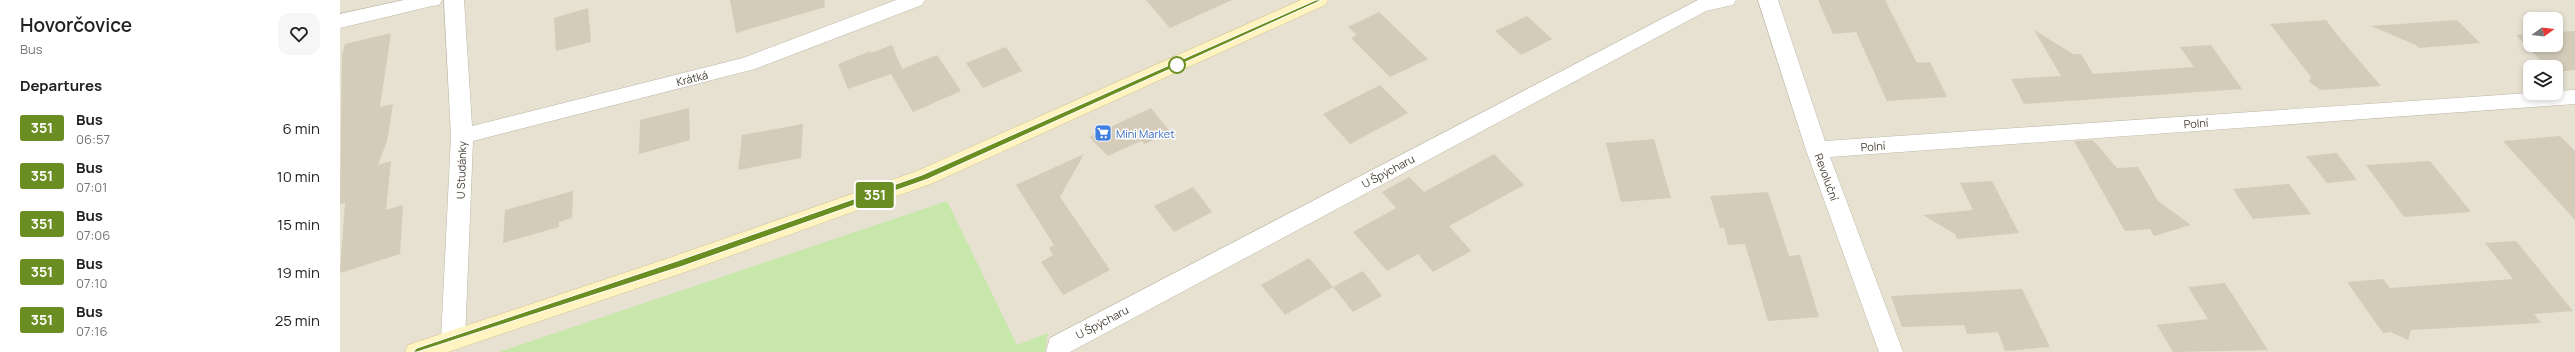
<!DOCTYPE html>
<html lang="en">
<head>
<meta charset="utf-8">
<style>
	:root { --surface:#fff; --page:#f6f6f6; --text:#202124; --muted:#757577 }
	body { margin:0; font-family:Manrope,sans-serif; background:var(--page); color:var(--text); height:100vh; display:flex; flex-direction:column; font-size:15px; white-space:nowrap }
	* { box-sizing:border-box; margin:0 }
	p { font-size:13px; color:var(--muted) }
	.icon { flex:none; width:22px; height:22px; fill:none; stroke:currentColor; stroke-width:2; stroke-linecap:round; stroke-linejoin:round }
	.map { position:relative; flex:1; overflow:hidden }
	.drawer { display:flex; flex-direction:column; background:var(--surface); width:340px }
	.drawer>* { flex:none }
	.badge { padding:0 8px; border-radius:3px; font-size:14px; line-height:26px }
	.needle { width:26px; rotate:75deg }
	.buttons { position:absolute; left:2183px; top:12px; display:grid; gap:8px }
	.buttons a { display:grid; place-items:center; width:40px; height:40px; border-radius:8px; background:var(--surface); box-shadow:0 2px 6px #0003; font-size:20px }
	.map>.badge { position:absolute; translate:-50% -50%; box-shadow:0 0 0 2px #fff }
	h2 { padding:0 20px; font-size:15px; line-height:36px }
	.round { display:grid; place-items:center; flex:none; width:42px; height:42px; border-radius:12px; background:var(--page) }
	.head { display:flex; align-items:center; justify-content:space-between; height:68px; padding:0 20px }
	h1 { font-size:19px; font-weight:600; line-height:30px }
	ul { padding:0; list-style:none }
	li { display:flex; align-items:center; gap:12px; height:48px; padding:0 20px }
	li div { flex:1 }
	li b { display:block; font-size:15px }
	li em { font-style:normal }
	li .badge { min-width:44px; font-weight:700; text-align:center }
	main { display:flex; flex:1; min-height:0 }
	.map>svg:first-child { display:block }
</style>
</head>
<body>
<main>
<section class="drawer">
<div class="head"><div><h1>Hovorčovice</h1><p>Bus</p></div><a class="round"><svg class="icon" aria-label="heart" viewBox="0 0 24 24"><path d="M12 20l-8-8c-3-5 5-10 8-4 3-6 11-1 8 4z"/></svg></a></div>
<h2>Departures</h2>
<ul>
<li><span class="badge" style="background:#6b8e23;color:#fff">351</span><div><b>Bus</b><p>06:57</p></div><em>6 min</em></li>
<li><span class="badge" style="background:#6b8e23;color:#fff">351</span><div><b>Bus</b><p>07:01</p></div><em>10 min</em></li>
<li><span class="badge" style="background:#6b8e23;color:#fff">351</span><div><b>Bus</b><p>07:06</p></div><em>15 min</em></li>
<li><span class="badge" style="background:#6b8e23;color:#fff">351</span><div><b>Bus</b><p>07:10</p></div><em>19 min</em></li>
<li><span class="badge" style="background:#6b8e23;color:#fff">351</span><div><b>Bus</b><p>07:16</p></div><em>25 min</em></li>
</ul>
</section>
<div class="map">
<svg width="2235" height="352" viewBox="0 0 2235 352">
	<rect width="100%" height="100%" fill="#f2eee4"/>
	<path fill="#e6e1d1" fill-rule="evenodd" d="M0,0h2235v352h-2235zM2190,19h26v26h-26zM2190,67h26v26h-26z"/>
	<polygon fill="#c8e7ab" points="607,201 677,345 708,333 705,352 159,352"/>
	<g fill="#d4cbb9">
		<polygon points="390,0 484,0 485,7 396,33"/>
		<polygon points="806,0 892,0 830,28"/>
		<polygon points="1478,0 1545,0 1577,63 1590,62 1607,97 1547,101 1516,32 1493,34"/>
		<polygon points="248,8 251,42 216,51 214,18"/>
		<polygon points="1039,12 1088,59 1050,77 1011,38 1017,35 1008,27"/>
		<polygon points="1187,16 1212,39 1181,55 1155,31"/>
		<polygon points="1986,20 1998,36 2041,86 1981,90 1969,82 1971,77 1930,24"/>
		<polygon points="2117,20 2140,43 2079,48 2076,45 2031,26"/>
		<polygon points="1694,30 1733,54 1741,54 1753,74 1854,67 1840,47 1871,45 1902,89 1684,104 1671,79 1721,76"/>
		<polygon points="2235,31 2235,70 2216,72 2216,67 2207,67 2176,35 2190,34 2190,45 2216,45 2216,32"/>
		<polygon points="51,33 40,107 53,104 47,141 38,165 51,161 46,210 63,205 60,254 0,273 5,203 0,204 2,55 5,44"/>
		<polygon points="552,45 562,69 597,55 621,91 573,112 551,74 554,73 508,89 498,64 531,51 531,53"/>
		<polygon points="666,47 682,71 643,88 626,63"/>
		<polygon points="1040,85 1068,113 1010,144 983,114"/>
		<polygon points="349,108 350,140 299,154 300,120"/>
		<polygon points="811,108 830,132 805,144 801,141 768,156 749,137"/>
		<polygon points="463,124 461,158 398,170 402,135"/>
		<polygon points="2220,136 2235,151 2235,220 2163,141"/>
		<polygon points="1314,139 1331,198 1281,202 1266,143"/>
		<polygon points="1753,140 1777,168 1798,167 1818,201 1851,225 1814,236 1810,229 1785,231 1734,141"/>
		<polygon points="1997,153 2017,180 1987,183 1966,156"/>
		<polygon points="744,154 720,197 770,270 723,295 701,262 713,255 709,248 714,245 676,185"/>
		<polygon points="1154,154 1184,185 1109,226 1131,251 1093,272 1078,254 1047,271 1013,232 1056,208 1042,192 1069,177 1084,192"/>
		<polygon points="2090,161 2131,212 2064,217 2026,165"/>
		<polygon points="1652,181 1679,233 1617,239 1615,234 1583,215 1633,210 1620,183"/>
		<polygon points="1949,184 1971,214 1913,219 1893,189"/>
		<polygon points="853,187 872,212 834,232 814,206"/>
		<polygon points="233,191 232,218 219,222 219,227 163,243 165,210"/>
		<polygon points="1428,192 1449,256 1460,255 1479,317 1428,321 1405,244 1388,245 1384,228 1380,228 1370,196"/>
		<polygon points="2176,241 2233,311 2194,314 2201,323 2071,330 2068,340 2051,332 2043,333 2007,282 2043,279 2050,288 2173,279 2145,243"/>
		<polygon points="969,258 993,287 945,315 921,285"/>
		<polygon points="1023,271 1042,296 1013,312 993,287"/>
		<polygon points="1885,283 1928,350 1833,352 1817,325 1868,319 1848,287"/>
		<polygon points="1682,289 1710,347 1665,351 1658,332 1627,334 1624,325 1562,327 1551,296"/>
	</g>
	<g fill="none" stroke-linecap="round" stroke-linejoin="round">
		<g stroke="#bdb7a6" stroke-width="1">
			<g id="street">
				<polygon points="64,0 102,0 99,5 92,6 0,28 0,14"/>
				<polygon points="104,0 124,0 132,126 403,58 556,0 585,0 582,5 415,69 133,141 125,340 122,347 113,350 104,347 101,340 111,136"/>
				<polygon points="1358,0 1396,0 1393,5 1366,11 730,352 706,352 710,338"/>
				<polygon points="1418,0 1438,0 1485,141 2190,93 2216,93 2216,91 2235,90 2235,104 1490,157 1563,352 1539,352 1466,150"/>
			</g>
		</g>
		<g stroke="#d3c593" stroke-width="1">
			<polygon id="secondary" points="961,0 988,0 985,5 593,183 348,271 108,352 65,352 68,345 332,257 577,171"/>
		</g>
		<use href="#street" fill="#fff" fill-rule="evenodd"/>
		<use href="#secondary" fill="#fff4c1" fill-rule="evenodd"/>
	</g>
	<polygon fill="#6b8e23" stroke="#fff" points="976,0 982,0 588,179 343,266 77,352 73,352 77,348 337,261 582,175"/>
	<defs>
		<g id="supermarket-square" transform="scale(0.9)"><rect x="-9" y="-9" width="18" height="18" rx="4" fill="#3f7fe0" stroke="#fff"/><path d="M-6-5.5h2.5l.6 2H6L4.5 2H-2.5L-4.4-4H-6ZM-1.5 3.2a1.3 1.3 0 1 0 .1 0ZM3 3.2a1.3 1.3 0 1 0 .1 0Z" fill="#fff"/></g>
	</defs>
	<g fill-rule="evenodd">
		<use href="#supermarket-square" x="763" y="133"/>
	</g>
	<circle fill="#fff" stroke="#6b8e23" stroke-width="2" cx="837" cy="65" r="8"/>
	<g text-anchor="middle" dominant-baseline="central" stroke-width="3" stroke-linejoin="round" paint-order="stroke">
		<g font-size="11" fill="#443e34" stroke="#fff">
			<text transform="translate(352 78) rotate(-14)">Krátká</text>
			<text transform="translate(1856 123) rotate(-4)">Polní</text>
			<text transform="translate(1533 146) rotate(-4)">Polní</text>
			<text transform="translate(121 170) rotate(-88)">U Studánky</text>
			<text transform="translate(1048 171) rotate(-28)">U Špýcharu</text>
			<text transform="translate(1487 177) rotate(70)">Revoluční</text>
			<text transform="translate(762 322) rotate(-28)">U Špýcharu</text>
		</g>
		<g font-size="11" fill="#366cbe" stroke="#fff" text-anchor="start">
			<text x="776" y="133">Mini Market</text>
		</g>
	</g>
</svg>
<div class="buttons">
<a><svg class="needle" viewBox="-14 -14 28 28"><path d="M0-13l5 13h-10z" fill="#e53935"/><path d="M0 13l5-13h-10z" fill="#757577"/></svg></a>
<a><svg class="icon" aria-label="layers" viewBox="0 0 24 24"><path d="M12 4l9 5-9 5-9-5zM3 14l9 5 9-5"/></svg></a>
</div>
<b class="badge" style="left:535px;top:195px;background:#6b8e23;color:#fff">351</b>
</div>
</main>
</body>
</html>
